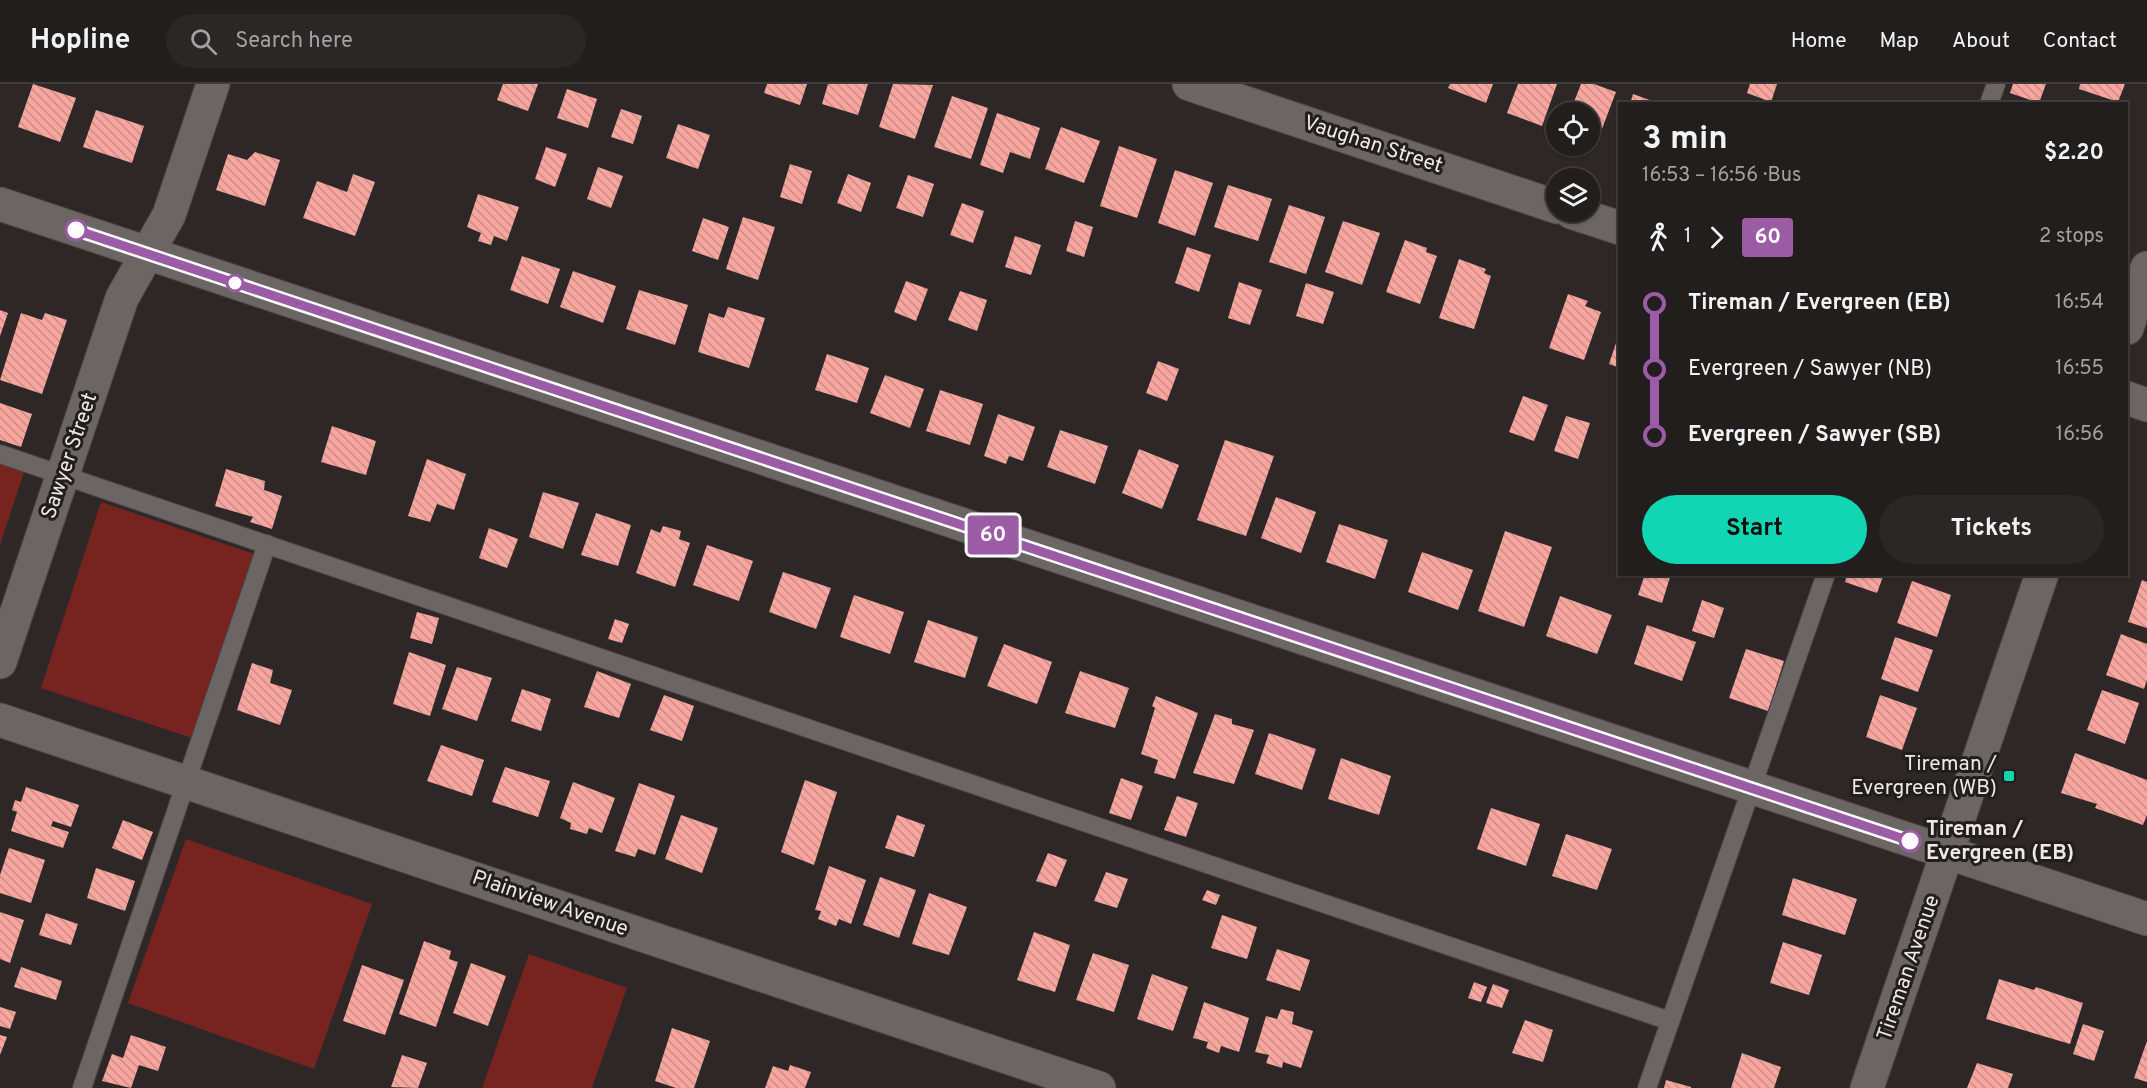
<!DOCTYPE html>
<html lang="en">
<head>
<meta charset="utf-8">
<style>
	:root { --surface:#221e1d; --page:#2a2726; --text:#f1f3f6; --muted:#a2a2a4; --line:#3f3c3b; --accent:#12d5b4 }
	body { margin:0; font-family:Overpass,sans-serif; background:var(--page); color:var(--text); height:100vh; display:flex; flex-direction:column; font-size:22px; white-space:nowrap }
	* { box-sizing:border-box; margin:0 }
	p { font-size:20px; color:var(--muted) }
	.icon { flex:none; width:33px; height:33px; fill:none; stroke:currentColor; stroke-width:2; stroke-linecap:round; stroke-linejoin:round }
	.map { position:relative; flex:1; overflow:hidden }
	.panel { position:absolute; left:1618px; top:18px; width:510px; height:474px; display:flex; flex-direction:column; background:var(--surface); border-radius:0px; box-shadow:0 2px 4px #0004,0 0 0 2px var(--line) }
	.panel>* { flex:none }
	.badge { padding:0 12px; border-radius:4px; font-size:21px; line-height:39px }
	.fabs { position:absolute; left:1546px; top:18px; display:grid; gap:12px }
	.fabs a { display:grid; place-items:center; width:54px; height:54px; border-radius:50%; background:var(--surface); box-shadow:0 2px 4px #0004,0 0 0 2px var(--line); font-size:30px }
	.map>.badge { position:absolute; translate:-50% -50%; box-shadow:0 0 0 3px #fff }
	.legs { display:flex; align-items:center; gap:9px; height:66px; padding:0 24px; font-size:20px }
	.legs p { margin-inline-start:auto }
	.head { display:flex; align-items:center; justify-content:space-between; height:102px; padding:0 24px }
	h1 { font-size:33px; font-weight:700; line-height:45px }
	.primary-button { display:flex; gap:12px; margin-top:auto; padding:12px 24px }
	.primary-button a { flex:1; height:69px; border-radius:36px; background:var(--accent); color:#111; font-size:24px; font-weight:700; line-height:69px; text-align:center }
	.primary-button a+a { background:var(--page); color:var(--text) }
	ul { padding:0 24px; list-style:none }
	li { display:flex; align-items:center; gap:21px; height:66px; font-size:22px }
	li i { display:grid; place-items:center; width:9px; height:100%; margin:0 8px; background:currentColor }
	li i::after { content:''; width:15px; height:15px; margin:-8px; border:4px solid; border-radius:50%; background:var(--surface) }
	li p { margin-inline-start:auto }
	li:first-child i { background:linear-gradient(#0000 50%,currentColor 0) }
	li:last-child i { background:linear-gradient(currentColor 50%,#0000 0) }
	header { display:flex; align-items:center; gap:36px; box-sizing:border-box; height:84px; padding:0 30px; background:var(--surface); border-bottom:2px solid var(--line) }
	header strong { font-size:28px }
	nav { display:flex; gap:33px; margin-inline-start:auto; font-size:21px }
	.search { width:420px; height:54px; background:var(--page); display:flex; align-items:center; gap:15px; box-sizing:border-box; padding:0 21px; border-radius:33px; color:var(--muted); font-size:22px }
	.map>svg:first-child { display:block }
</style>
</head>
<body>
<header>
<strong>Hopline</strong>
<div class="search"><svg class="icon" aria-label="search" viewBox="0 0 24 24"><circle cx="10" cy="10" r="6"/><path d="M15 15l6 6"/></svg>Search here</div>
<nav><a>Home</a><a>Map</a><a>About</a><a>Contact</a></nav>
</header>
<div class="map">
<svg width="2147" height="1004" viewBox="0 0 2147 1004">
	<defs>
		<pattern id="building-back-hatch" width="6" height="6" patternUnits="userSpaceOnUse" patternTransform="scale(1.5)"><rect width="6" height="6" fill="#f7a59d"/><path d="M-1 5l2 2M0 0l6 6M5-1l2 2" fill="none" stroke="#cb8d87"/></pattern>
	</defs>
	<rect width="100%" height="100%" fill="#2d2827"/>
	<g fill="#772421">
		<polygon points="0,380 24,388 0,461"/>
		<polygon points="101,418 254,470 192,654 41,604"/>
		<polygon points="186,755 372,820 314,985 128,919"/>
		<polygon points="529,870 627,904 592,1004 482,1004"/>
	</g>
	<g fill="url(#building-back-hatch)">
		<polygon points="33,0 76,14 60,58 18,43"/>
		<polygon points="503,0 538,0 528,27 497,16"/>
		<polygon points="767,0 807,0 800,21 764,9"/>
		<polygon points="828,0 868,0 858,31 822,20"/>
		<polygon points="893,0 933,1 915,55 879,43"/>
		<polygon points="1450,0 1493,0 1486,19 1448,4"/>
		<polygon points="1518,0 1557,0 1542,42 1507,29"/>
		<polygon points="1581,0 1594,0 1616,8 1597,58 1590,56 1590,28 1570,28"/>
		<polygon points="1750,0 1777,0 1771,18 1747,9"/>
		<polygon points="2013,0 2046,0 2039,19 2010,9"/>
		<polygon points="2080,0 2125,0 2118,18 2079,5"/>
		<polygon points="567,5 597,15 588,44 557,34"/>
		<polygon points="1633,10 1658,19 1658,20 1630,20"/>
		<polygon points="952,12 988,24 971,75 934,63"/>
		<polygon points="621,25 642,32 633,60 611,53"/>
		<polygon points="96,26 144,42 132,79 83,63"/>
		<polygon points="997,29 1040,44 1030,75 1010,68 1003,89 980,81"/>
		<polygon points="678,40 710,51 698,85 666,74"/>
		<polygon points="1061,43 1100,57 1084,99 1045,85"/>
		<polygon points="1119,62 1157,75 1137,134 1100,122"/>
		<polygon points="546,63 567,70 555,103 535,95"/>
		<polygon points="255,68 280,76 265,122 216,106 228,70 247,76"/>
		<polygon points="790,80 812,87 802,120 780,113"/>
		<polygon points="598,83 623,92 611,124 587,115"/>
		<polygon points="1175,86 1213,99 1195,152 1158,139"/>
		<polygon points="353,90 375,98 355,152 303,134 317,97 347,108"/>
		<polygon points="848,90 871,99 861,128 837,119"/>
		<polygon points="908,91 934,100 923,133 896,124"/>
		<polygon points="1228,101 1272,115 1258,157 1214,143"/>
		<polygon points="478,110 519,123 507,157 494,152 491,161 478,157 481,149 467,143"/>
		<polygon points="962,119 984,127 973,159 950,151"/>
		<polygon points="1289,121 1325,133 1306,190 1269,178"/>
		<polygon points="743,133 775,143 758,196 726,185"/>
		<polygon points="703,134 729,143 718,176 692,167"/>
		<polygon points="1075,137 1093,143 1084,173 1066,167"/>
		<polygon points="1343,137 1380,149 1362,201 1325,188"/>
		<polygon points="1015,152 1041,161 1031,191 1005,183"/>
		<polygon points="1405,156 1427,164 1426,168 1437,172 1420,220 1386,208"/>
		<polygon points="1187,163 1211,171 1199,208 1175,199"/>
		<polygon points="522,172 560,185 548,220 510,206"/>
		<polygon points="1459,175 1486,185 1484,189 1491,192 1474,245 1439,234"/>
		<polygon points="573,187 616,202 603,239 560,223"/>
		<polygon points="906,197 928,205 916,237 894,228"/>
		<polygon points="1239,198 1262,206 1250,241 1228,234"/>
		<polygon points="1306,199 1334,208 1323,240 1296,232"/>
		<polygon points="639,206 688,221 675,261 626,245"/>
		<polygon points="960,207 987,216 977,247 948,236"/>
		<polygon points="1568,210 1588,217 1585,222 1601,228 1584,276 1549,264"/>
		<polygon points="728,223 765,234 749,284 698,268 709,229 724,234"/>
		<polygon points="0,226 8,229 0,252"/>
		<polygon points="21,229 42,236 45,229 67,236 42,310 0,296"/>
		<polygon points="1620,247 1620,284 1609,280"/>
		<polygon points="827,270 869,284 857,319 815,306"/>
		<polygon points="1158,277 1179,285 1167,317 1146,309"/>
		<polygon points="885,291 924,305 910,344 870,329"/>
		<polygon points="940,306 983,320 970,361 926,347"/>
		<polygon points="1523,312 1548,321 1534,357 1509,348"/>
		<polygon points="0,319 32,330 21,363 0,356"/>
		<polygon points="998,330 1035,343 1023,377 1009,372 1006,380 984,372"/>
		<polygon points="1566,332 1590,339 1578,375 1554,367"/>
		<polygon points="332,342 376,357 366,391 321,378"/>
		<polygon points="1060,346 1108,362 1095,400 1047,383"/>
		<polygon points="1225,356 1274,372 1246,452 1197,436"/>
		<polygon points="1139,365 1179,381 1162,425 1122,409"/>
		<polygon points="427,375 466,390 454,426 437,420 430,438 408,432"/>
		<polygon points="226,385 265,397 264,406 282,412 272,445 250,438 253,433 215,422"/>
		<polygon points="543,408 579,419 563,465 529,453"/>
		<polygon points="1276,413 1316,428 1301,469 1261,454"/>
		<polygon points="596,429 631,441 618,482 581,471"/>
		<polygon points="1339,440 1388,456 1375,495 1326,478"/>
		<polygon points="663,442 681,447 679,455 690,459 675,503 636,489 651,445 660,449"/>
		<polygon points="489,444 518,455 507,484 479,474"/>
		<polygon points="1505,447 1552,463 1524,543 1478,527"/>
		<polygon points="707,461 753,477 739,517 693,501"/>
		<polygon points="1422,468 1473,486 1458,526 1408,508"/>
		<polygon points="783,488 831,504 816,545 769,528"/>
		<polygon points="1645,490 1671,490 1662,519 1638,511"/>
		<polygon points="1847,490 1884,490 1877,509 1845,498"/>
		<polygon points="2142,496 2147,498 2147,544 2128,538"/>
		<polygon points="1912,497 1951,511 1937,553 1897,539"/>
		<polygon points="854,511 904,528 890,570 840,553"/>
		<polygon points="1560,512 1612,531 1597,570 1546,552"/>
		<polygon points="1702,516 1724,524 1714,554 1692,547"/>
		<polygon points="417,528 439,534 432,560 410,554"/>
		<polygon points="615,535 629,540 622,559 608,555"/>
		<polygon points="928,536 978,553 965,594 914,578"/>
		<polygon points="1647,541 1696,558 1682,597 1634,580"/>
		<polygon points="2121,550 2147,560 2147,596 2144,605 2106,591"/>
		<polygon points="1895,553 1933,566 1918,608 1881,595"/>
		<polygon points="1004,560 1052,578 1037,620 987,602"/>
		<polygon points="1746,565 1784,577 1768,627 1729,614"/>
		<polygon points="409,568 446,581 430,632 393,620"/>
		<polygon points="252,579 273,586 270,599 292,606 280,641 237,626"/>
		<polygon points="457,583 492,594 477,637 442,625"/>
		<polygon points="597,587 631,600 619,634 584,623"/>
		<polygon points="1080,587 1129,604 1115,644 1065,629"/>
		<polygon points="522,605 551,615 541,647 511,637"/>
		<polygon points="2102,606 2139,619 2125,660 2087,646"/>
		<polygon points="664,611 694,622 682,657 650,646"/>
		<polygon points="1880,611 1917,624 1902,666 1866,653"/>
		<polygon points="1156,612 1198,629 1175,695 1154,689 1158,676 1141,670 1155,624 1152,622"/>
		<polygon points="1215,630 1232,635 1232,640 1254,646 1234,700 1193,689"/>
		<polygon points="1269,649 1316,665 1302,706 1255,690"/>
		<polygon points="441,661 484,676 472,712 427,697"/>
		<polygon points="2075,669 2147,696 2147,731 2143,741 2095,724 2097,720 2061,709"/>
		<polygon points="1341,674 1391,692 1379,731 1328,715"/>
		<polygon points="505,683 550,697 538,733 492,718"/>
		<polygon points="1121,694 1143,702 1131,736 1109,729"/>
		<polygon points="805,696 837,708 814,781 781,768"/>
		<polygon points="573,698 615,714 602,749 589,744 587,750 570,745 571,739 560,734"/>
		<polygon points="639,699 675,712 655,771 638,765 635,773 615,767"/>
		<polygon points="26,703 79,721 71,743 53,737 51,742 69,748 63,764 11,747 17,728 12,726 15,716 21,718"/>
		<polygon points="1177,712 1198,719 1186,753 1164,746"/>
		<polygon points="1491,724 1540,740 1526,782 1477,765"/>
		<polygon points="681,731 718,744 702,789 665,775"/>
		<polygon points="897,731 925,741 914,773 885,764"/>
		<polygon points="123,736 153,748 142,776 112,764"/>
		<polygon points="1566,750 1612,765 1597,806 1552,792"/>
		<polygon points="9,764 45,776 31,819 0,809 0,791"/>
		<polygon points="1048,769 1067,776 1056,803 1036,797"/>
		<polygon points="829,782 866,796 851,840 839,835 836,842 818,835 821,827 815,826"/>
		<polygon points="96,784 135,797 125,827 87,814"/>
		<polygon points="1106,788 1128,795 1117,824 1094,817"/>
		<polygon points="880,793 916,806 899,854 863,841"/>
		<polygon points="1793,794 1857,815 1845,851 1782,831"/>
		<polygon points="1207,806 1220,811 1216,821 1202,816"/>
		<polygon points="929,809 967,823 949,871 912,860"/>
		<polygon points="0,828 24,836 10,879 0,875"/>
		<polygon points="46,829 78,840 71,861 39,851"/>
		<polygon points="1222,831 1257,843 1247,875 1211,864"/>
		<polygon points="1034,848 1070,861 1055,908 1017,896"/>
		<polygon points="424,857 451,867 449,875 458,878 436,943 399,930"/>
		<polygon points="1783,858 1822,871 1809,911 1770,899"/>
		<polygon points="1277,865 1310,876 1300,907 1266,896"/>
		<polygon points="1093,869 1129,881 1114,928 1076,916"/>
		<polygon points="471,879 506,892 488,942 453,929"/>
		<polygon points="362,881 404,896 385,951 343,937"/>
		<polygon points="21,883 62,897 56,916 14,903"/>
		<polygon points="1152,890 1188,903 1173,947 1137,935"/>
		<polygon points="1999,895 2034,906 2036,903 2083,919 2070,960 1986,935"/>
		<polygon points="1474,898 1487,903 1481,918 1468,914"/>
		<polygon points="1493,900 1509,906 1502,924 1486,919"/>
		<polygon points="1204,918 1249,934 1239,968 1221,962 1219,969 1206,964 1208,958 1193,954"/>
		<polygon points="0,923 16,928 10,945 0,942"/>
		<polygon points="1281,925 1294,928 1292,940 1313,947 1301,984 1283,978 1282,984 1266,979 1269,971 1255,968 1266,932 1277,935"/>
		<polygon points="1525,936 1553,946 1543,978 1512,969"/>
		<polygon points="2083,940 2104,947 2094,977 2073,970"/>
		<polygon points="672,944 710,957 694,1004 676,1004 655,997"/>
		<polygon points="0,951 7,953 0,971"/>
		<polygon points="131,951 166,963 158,987 139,981 131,1004 102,997 112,970 123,974"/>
		<polygon points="2147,957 2147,998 2134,994"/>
		<polygon points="1742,969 1781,983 1774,1004 1731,1004"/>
		<polygon points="402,971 427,979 418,1004 391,1003"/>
		<polygon points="1977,979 2013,990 2008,1004 1967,1004"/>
		<polygon points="790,981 811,988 805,1004 765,1004 773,982 788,987"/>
		<polygon points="1666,996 1691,1003 1691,1004 1664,1004"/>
	</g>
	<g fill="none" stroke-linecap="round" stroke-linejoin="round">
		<g stroke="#494544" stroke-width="20">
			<g id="service">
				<polyline points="1989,20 1996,0"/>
				<polyline points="0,370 1670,937"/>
				<polyline points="82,1004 267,460"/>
				<polyline points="1647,1004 1826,490"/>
			</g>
		</g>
		<g stroke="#494544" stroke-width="35">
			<g id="minor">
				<polyline points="1189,0 1557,123"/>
				<polyline points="1571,128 1620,144"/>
				<polyline points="2127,314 2147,321"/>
				<polyline points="0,578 122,214 169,131 213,0"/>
				<polyline points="0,636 1099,1004"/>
			</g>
		</g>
		<g stroke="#494544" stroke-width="35">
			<g id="tertiary">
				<polyline points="0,120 2147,835"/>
				<polyline points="2127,244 2147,184"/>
				<polyline points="1867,1004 2042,490"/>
			</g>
		</g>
		<use href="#service" stroke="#6b6665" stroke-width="18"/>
		<use href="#minor" stroke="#6b6665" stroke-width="33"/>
		<use href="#tertiary" stroke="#6b6665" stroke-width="33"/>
	</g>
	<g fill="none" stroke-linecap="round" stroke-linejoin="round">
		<g stroke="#fff" stroke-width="14">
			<polyline id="line-1" points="76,146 1910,757"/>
		</g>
		<use href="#line-1" stroke="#9b5ba5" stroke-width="9"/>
	</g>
	<g fill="#fff" stroke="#9b5ba5" stroke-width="3">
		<circle cx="76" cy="146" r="10"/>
		<circle cx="235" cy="199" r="8"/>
		<circle cx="1910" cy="757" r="10"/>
	</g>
	<rect fill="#12d5b4" stroke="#231e1e" stroke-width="2" x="2003" y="686" width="12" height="12" rx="3"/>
	<g text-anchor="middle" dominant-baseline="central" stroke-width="6" stroke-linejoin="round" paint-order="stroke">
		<g font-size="21" fill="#ede9e9" stroke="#231e1e">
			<text transform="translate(1373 61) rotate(18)">Vaughan Street</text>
			<text transform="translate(70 372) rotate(-71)">Sawyer Street</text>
			<text transform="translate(550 820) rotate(19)">Plainview Avenue</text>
			<text transform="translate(1909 884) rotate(-71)">Tireman Avenue</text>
		</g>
		<g font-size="21" fill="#ede9e9" stroke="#231e1e" text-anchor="end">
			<text x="1997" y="680">Tireman /<tspan x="1997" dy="24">Evergreen (WB)</tspan></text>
		</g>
		<g font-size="21" font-weight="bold" fill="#ede9e9" stroke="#231e1e" text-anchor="start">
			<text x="1926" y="745">Tireman /<tspan x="1926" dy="24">Evergreen (EB)</tspan></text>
		</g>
	</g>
</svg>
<div class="fabs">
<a><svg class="icon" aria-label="locate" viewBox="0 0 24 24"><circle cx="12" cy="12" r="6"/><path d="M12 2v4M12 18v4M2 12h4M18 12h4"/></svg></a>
<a><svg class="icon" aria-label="layers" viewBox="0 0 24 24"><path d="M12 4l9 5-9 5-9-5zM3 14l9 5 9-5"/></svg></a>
</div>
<b class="badge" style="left:993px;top:451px;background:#9b5ba5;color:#fff">60</b>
<section class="panel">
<div class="head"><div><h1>3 min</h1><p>16:53 – 16:56 · Bus</p></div><b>$2.20</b></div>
<div class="legs"><svg class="icon" aria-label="walk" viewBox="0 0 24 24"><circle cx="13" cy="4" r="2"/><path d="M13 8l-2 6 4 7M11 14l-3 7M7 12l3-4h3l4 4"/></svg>1<svg class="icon" aria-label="forward" viewBox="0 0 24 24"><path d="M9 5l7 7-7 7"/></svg><b class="badge" style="background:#9b5ba5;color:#fff">60</b><p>2 stops</p></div>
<ul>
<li><i style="color:#9b5ba5"></i><b>Tireman / Evergreen (EB)</b><p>16:54</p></li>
<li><i style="color:#9b5ba5"></i><span>Evergreen / Sawyer (NB)</span><p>16:55</p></li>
<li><i style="color:#9b5ba5"></i><b>Evergreen / Sawyer (SB)</b><p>16:56</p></li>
</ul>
<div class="primary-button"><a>Start</a><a>Tickets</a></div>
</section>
</div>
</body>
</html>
